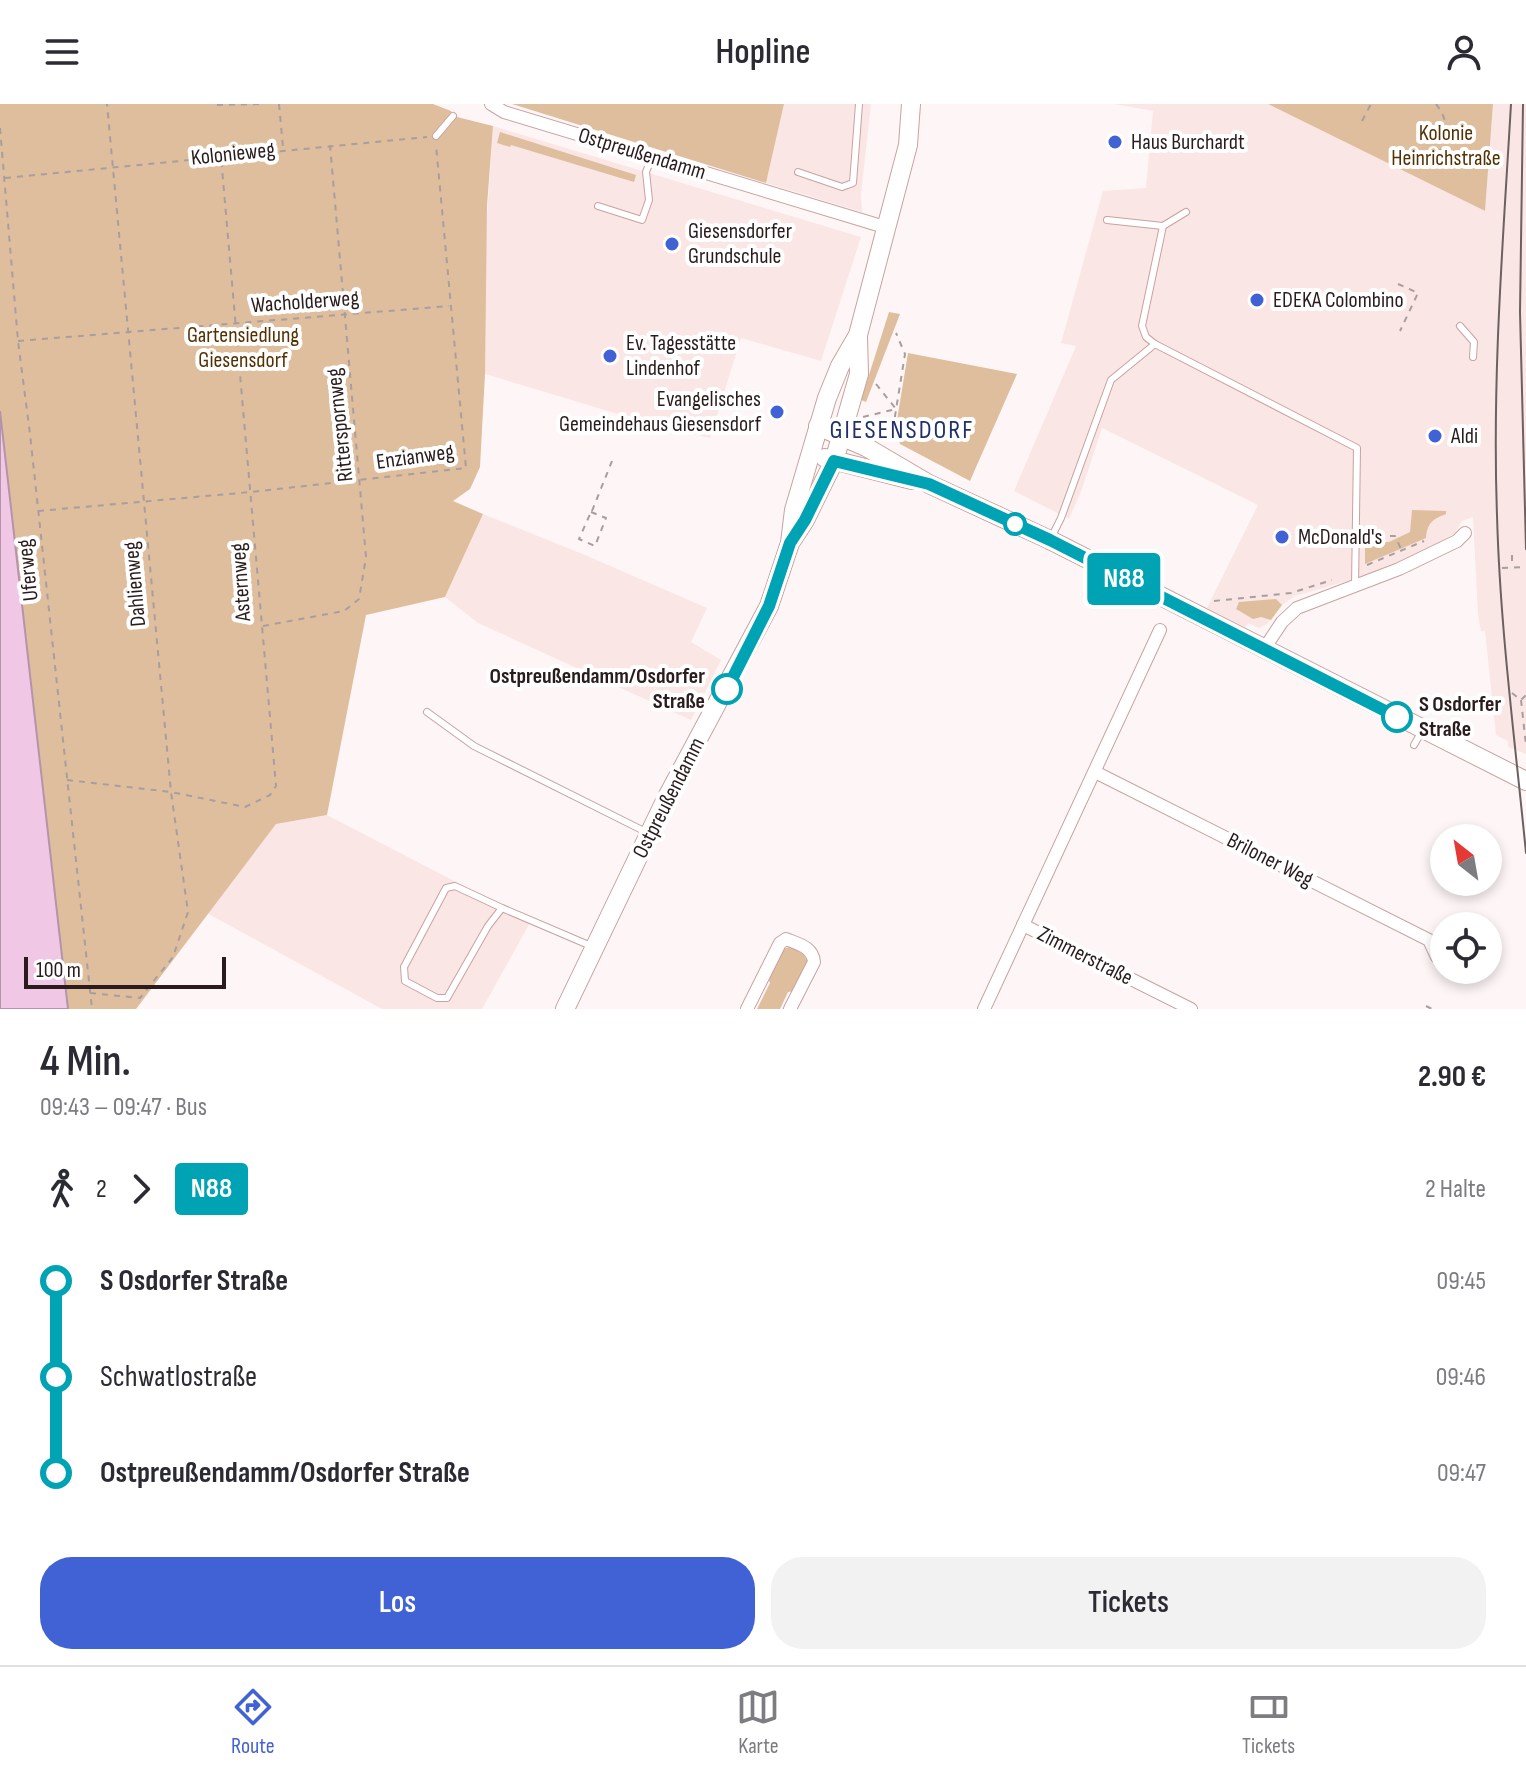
<!DOCTYPE html>
<html lang="de">
<head>
<meta charset="utf-8">
<style>
	:root { --surface:#fff; --page:#f2f2f3; --text:#2b2b33; --muted:#7c7c81; --line:#e1e1e2; --accent:#4162d4 }
	body { margin:0; font-family:"Sofia Sans Condensed",sans-serif; background:var(--page); color:var(--text); height:100vh; display:flex; flex-direction:column; font-size:30px; white-space:nowrap }
	* { box-sizing:border-box; margin:0 }
	p { font-size:26px; color:var(--muted) }
	.icon { flex:none; width:44px; height:44px; fill:none; stroke:currentColor; stroke-width:2; stroke-linecap:round; stroke-linejoin:round }
	.map { position:relative; height:905px; overflow:hidden }
	.details { display:flex; flex-direction:column; background:var(--surface); flex:1 }
	.details>* { flex:none }
	.badge { padding:0 16px; border-radius:6px; font-size:28px; line-height:52px }
	.needle { width:52px; rotate:329deg }
	.controls { position:absolute; left:1430px; top:720px; display:grid; gap:16px }
	.controls a { display:grid; place-items:center; width:72px; height:72px; border-radius:50%; background:var(--surface); box-shadow:0 4px 12px #0003; font-size:40px }
	.scale { position:absolute; left:24px; bottom:20px; width:202px; box-sizing:border-box; padding-left:8px; border:4px solid #2a1c1c; border-top:0; font-size:22px; line-height:28px; white-space:nowrap; color:#2a1c1c; -webkit-text-stroke:6px #fff; paint-order:stroke }
	.map>.badge { position:absolute; translate:-50% -50%; box-shadow:0 0 0 4px #fff }
	.legs { display:flex; align-items:center; gap:12px; height:88px; padding:0 40px; font-size:26px }
	.legs p { margin-inline-start:auto }
	.summary { display:flex; align-items:center; justify-content:space-between; height:136px; padding:0 40px }
	h1 { font-size:44px; font-weight:600; line-height:60px }
	.button { display:flex; gap:16px; margin-top:auto; padding:16px 40px }
	.button a { flex:1; height:92px; border-radius:32px; background:var(--accent); color:#fff; font-size:32px; font-weight:600; line-height:92px; text-align:center }
	.button a+a { background:var(--page); color:var(--text) }
	ul { padding:0 40px; list-style:none }
	li { display:flex; align-items:center; gap:28px; height:96px; font-size:30px }
	li i { display:grid; place-items:center; width:12px; height:100%; margin:0 10px; background:currentColor }
	li i::after { content:''; width:20px; height:20px; margin:-10px; border:6px solid; border-radius:50%; background:var(--surface) }
	li p { margin-inline-start:auto }
	li:first-child i { background:linear-gradient(#0000 50%,currentColor 0) }
	li:last-child i { background:linear-gradient(currentColor 50%,#0000 0) }
	header { display:flex; justify-content:space-between; align-items:center; height:104px; padding:0 40px; background:var(--surface); font-size:36px; font-weight:600 }
	.dock { display:flex; justify-content:space-around; align-items:center; height:112px; border-top:2px solid var(--line); background:var(--surface); font-size:22px; color:var(--muted) }
	.dock a { display:grid; justify-items:center; gap:4px }
	.dock .on { color:var(--accent) }
	.map>svg:first-child { display:block }
</style>
</head>
<body>
<header><svg class="icon" aria-label="menu" viewBox="0 0 24 24"><path d="M4 6h16M4 12h16M4 18h16"/></svg>Hopline<svg class="icon" aria-label="person" viewBox="0 0 24 24"><circle cx="12" cy="8" r="4"/><path d="M4 21q1-7 8-7t8 7"/></svg></header>
<div class="map">
<svg width="1526" height="905" viewBox="0 0 1526 905">
	<rect width="100%" height="100%" fill="#fef6f6"/>
	<g fill="#fae6e5">
		<polygon points="784,0 871,0 861,90 862,108 766,79"/>
		<polygon points="1114,0 1268,0 1485,107 1493,0 1526,0 1526,650 1508,643 1508,637 1496,631 1485,527 1481,527 1478,510 1473,413 1462,417 1455,429 1427,446 1368,471 1295,492 1282,501 1267,520 1259,524 1248,519 1245,523 1207,504 1258,401 1102,324 1082,385 1069,415 1014,387 1076,242 1061,239 1103,87 1146,84 1153,7"/>
		<polygon points="493,22 861,133 821,257 741,234 710,334 655,321 485,270 485,146"/>
		<polygon points="483,410 585,451 707,504 691,538 721,556 691,616 478,519 445,493"/>
		<polygon points="327,711 531,817 482,905 382,905 207,809 276,720"/>
	</g>
	<g fill="#dfbe9e">
		<polygon points="0,0 433,0 451,7 453,12 493,22 487,102 485,270 480,363 470,385 453,397 483,410 445,493 366,511 327,711 276,720 136,905 68,905 0,307"/>
		<polygon points="512,0 784,0 766,79"/>
		<polygon points="1268,0 1493,0 1485,107"/>
		<polygon points="500,28 636,71 634,78 511,41 510,43 497,39"/>
		<polygon points="889,208 900,210 866,298 861,296"/>
		<polygon points="908,249 1017,270 970,377 900,340 896,322"/>
		<path d="M1412,406l34,1v3c-13,5 -19,9 -20,24l-61,26v-23l24,1 21,-10z"/>
		<polygon points="1276,495 1282,501 1271,516 1261,513 1253,515 1236,505 1239,498"/>
		<polygon points="790,843 803,850 809,859 795,887 788,888 780,905 757,905 770,879 767,871 783,845"/>
	</g>
	<polygon fill="#f1c7e6" stroke="#b594a9" stroke-width="2" points="0,307 68,905 0,905"/>
	<g fill="none" stroke-linecap="round" stroke-linejoin="round">
		<g stroke="#c8a2a1" stroke-width="8">
			<g id="service">
				<polyline points="436,32 453,12"/>
				<polyline points="798,68 842,83 853,79 859,0"/>
				<polyline points="598,102 642,116 649,96 646,68 652,53"/>
				<polyline points="1107,116 1163,122"/>
				<polyline points="1460,222 1474,238 1473,253"/>
				<polyline points="1155,240 1146,233 1142,222 1163,122 1186,108"/>
				<polyline points="1051,434 1061,414 1111,276 1155,240 1357,344 1355,483"/>
				<polyline points="427,608 474,642 646,728"/>
				<polyline points="1414,641 1422,627"/>
				<polyline points="502,804 455,782 446,784 404,863 405,877 437,894 447,894 488,822 502,804 591,842"/>
			</g>
		</g>
		<g stroke="#c8a2a1" stroke-width="14">
			<g id="minor">
				<polyline points="491,0 504,8 888,124"/>
				<polyline points="1264,545 1282,518 1297,504 1399,465 1457,437 1465,429"/>
				<polyline points="1095,668 1429,836 1437,853"/>
				<polyline points="1023,821 1191,905"/>
				<path d="M747,905l33,-66 6,-4c12,5 27,8 28,23l-24,47"/>
				<polyline points="984,905 1160,526"/>
			</g>
		</g>
		<g stroke="#c8a2a1" stroke-width="20">
			<g id="secondary">
				<polyline points="818,322 866,343 929,380 1050,436 1526,677"/>
				<polyline points="825,354 912,376"/>
				<polyline points="792,436 805,416 834,357 859,270 858,232"/>
				<polyline points="565,905 666,695 769,502 790,439 794,406 827,294 840,262 858,231 908,41 911,0"/>
			</g>
		</g>
		<g stroke="#a99e9e" stroke-width="2" stroke-dasharray="6 6" stroke-linecap="butt">
			<polyline points="279,0 283,43"/>
			<path d="M1436,0c12,16 13,28 4,47"/>
			<polyline points="217,1 263,0"/>
			<polyline points="1362,17 1371,0"/>
			<polyline points="0,24 18,237 30,330 92,905"/>
			<polyline points="5,74 427,33"/>
			<polyline points="1398,180 1418,189 1400,227"/>
			<polyline points="18,237 449,202"/>
			<polyline points="863,313 896,305 876,280"/>
			<polyline points="891,337 905,250 896,229"/>
			<polyline points="38,407 251,388 466,364 436,41"/>
			<polyline points="592,407 612,357"/>
			<polygon points="591,408 606,414 595,442 579,435"/>
			<polyline points="1390,432 1395,432 1401,445"/>
			<polyline points="1512,451 1512,462"/>
			<polyline points="1367,461 1424,437"/>
			<polyline points="1502,464 1523,463"/>
			<polyline points="1214,497 1291,489 1332,476"/>
			<polyline points="263,522 344,507 359,495 366,453 330,41"/>
			<polyline points="1512,589 1521,596 1526,591"/>
			<polyline points="1521,596 1526,641"/>
			<polyline points="67,676 171,688 245,703 270,691 276,682 221,53"/>
			<polyline points="90,889 140,894 173,853 188,808 171,688 107,0"/>
			<polyline points="1426,902 1432,905"/>
		</g>
		<use href="#service" stroke="#fff" stroke-width="6"/>
		<use href="#minor" stroke="#fff" stroke-width="12"/>
		<use href="#secondary" stroke="#fff" stroke-width="18"/>
		<g stroke="#6c6060" stroke-width="2">
			<path d="M1511,0c-8,137 -19,274 -14,411 3,113 18,225 29,338"/>
			<polyline points="1523,0 1520,208 1526,445"/>
		</g>
	</g>
	<g fill="none" stroke-linecap="round" stroke-linejoin="round">
		<g stroke="#fff" stroke-width="18">
			<polyline id="line-1" points="727,585 769,502 790,439 805,416 834,357 929,380 1050,436 1397,613"/>
		</g>
		<use href="#line-1" stroke="#00a3b4" stroke-width="12"/>
	</g>
	<g fill="#4162d4" stroke="#fff" stroke-width="3">
		<circle cx="1115" cy="38" r="8"/>
		<circle cx="672" cy="140" r="8"/>
		<circle cx="1257" cy="196" r="8"/>
		<circle cx="610" cy="252" r="8"/>
		<circle cx="777" cy="308" r="8"/>
		<circle cx="1435" cy="332" r="8"/>
		<circle cx="1282" cy="433" r="8"/>
	</g>
	<g fill="#fff" stroke="#00a3b4" stroke-width="4">
		<circle cx="1015" cy="420" r="10"/>
		<circle cx="727" cy="585" r="14"/>
		<circle cx="1397" cy="613" r="14"/>
	</g>
	<g text-anchor="middle" dominant-baseline="central" stroke-width="8" stroke-linejoin="round" paint-order="stroke">
		<g font-size="22" fill="#543103" stroke="#fff">
			<text x="1446" y="29">Kolonie<tspan x="1446" dy="25">Heinrichstraße</tspan></text>
			<text x="243" y="231">Gartensiedlung<tspan x="243" dy="25">Giesensdorf</tspan></text>
		</g>
		<g font-size="22" fill="#2a1c1c" stroke="#fff" text-anchor="start">
			<text x="1131" y="38">Haus Burchardt</text>
			<text x="688" y="127">Giesensdorfer<tspan x="688" dy="25">Grundschule</tspan></text>
			<text x="1273" y="196">EDEKA Colombino</text>
			<text x="626" y="239">Ev. Tagesstätte<tspan x="626" dy="25">Lindenhof</tspan></text>
			<text x="761" y="295" text-anchor="end">Evangelisches<tspan x="761" dy="25">Gemeindehaus Giesensdorf</tspan></text>
			<text x="1451" y="332">Aldi</text>
			<text x="1298" y="433">McDonald's</text>
		</g>
		<g font-size="22" fill="#2a1c1c" stroke="#fff">
			<text transform="translate(233 50) rotate(-6)">Kolonieweg</text>
			<text transform="translate(642 50) rotate(17)">Ostpreußendamm</text>
			<text transform="translate(305 198) rotate(-4)">Wacholderweg</text>
			<text transform="translate(340 321) rotate(-96)">Ritterspornweg</text>
			<text transform="translate(415 353) rotate(-8)">Enzianweg</text>
			<text transform="translate(28 466) rotate(-96)">Uferweg</text>
			<text transform="translate(241 478) rotate(-94)">Asternweg</text>
			<text transform="translate(135 480) rotate(-95)">Dahlienweg</text>
			<text transform="translate(669 694) rotate(-63)">Ostpreußendamm</text>
			<text transform="translate(1270 756) rotate(27)">Briloner Weg</text>
			<text transform="translate(1085 852) rotate(27)">Zimmerstraße</text>
		</g>
		<g font-size="22" font-weight="bold" fill="#2a1c1c" stroke="#fff" text-anchor="end">
			<text x="705" y="572">Ostpreußendamm/Osdorfer<tspan x="705" dy="25">Straße</tspan></text>
			<text x="1419" y="600" text-anchor="start">S Osdorfer<tspan x="1419" dy="25">Straße</tspan></text>
		</g>
		<g font-size="26" letter-spacing="2" fill="#203169" stroke="#fff">
			<text x="902" y="326">GIESENSDORF</text>
		</g>
	</g>
</svg>
<div class="controls">
<a><svg class="needle" viewBox="-14 -14 28 28"><path d="M0-13l5 13h-10z" fill="#e53935"/><path d="M0 13l5-13h-10z" fill="#7c7c81"/></svg></a>
<a><svg class="icon" aria-label="locate" viewBox="0 0 24 24"><circle cx="12" cy="12" r="6"/><path d="M12 2v4M12 18v4M2 12h4M18 12h4"/></svg></a>
</div>
<div class="scale">100 m</div>
<b class="badge" style="left:1124px;top:475px;background:#00a3b4;color:#fff">N88</b>
</div>
<section class="details">
<div class="summary"><div><h1>4 Min.</h1><p>09:43 – 09:47 · Bus</p></div><b>2.90 €</b></div>
<div class="legs"><svg class="icon" aria-label="walk" viewBox="0 0 24 24"><circle cx="13" cy="4" r="2"/><path d="M13 8l-2 6 4 7M11 14l-3 7M7 12l3-4h3l4 4"/></svg>2<svg class="icon" aria-label="forward" viewBox="0 0 24 24"><path d="M9 5l7 7-7 7"/></svg><b class="badge" style="background:#00a3b4;color:#fff">N88</b><p>2 Halte</p></div>
<ul>
<li><i style="color:#00a3b4"></i><b>S Osdorfer Straße</b><p>09:45</p></li>
<li><i style="color:#00a3b4"></i><span>Schwatlostraße</span><p>09:46</p></li>
<li><i style="color:#00a3b4"></i><b>Ostpreußendamm/Osdorfer Straße</b><p>09:47</p></li>
</ul>
<div class="button"><a>Los</a><a>Tickets</a></div>
</section>
<nav class="dock">
<a class="on"><svg class="icon" aria-label="directions" viewBox="0 0 24 24"><path d="M12 3l9 9-9 9-9-9zM9 14v-3h6M13 9l2 2-2 2"/></svg>Route</a>
<a><svg class="icon" aria-label="map" viewBox="0 0 24 24"><path d="M3 6l6-2 6 2 6-2v14l-6 2-6-2-6 2zM9 4v14M15 6v14"/></svg>Karte</a>
<a><svg class="icon" aria-label="tickets" viewBox="0 0 24 24"><path d="M3 7h18v10H3zM15 7v10"/></svg>Tickets</a>
</nav>
</body>
</html>
